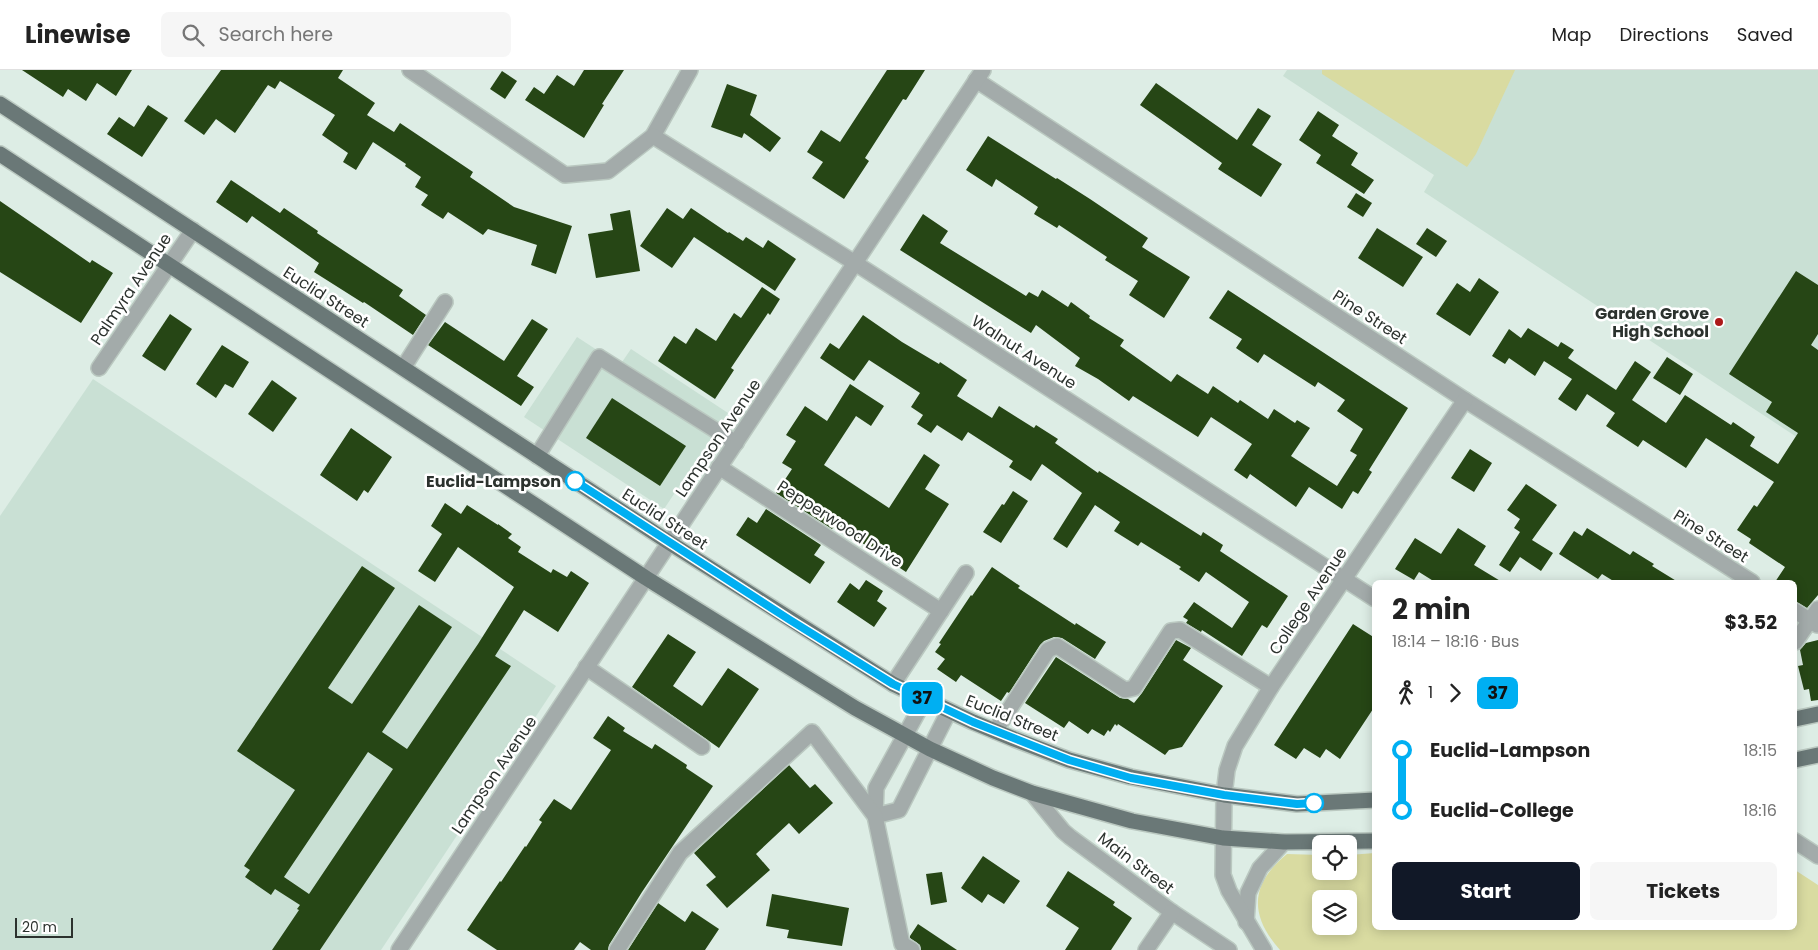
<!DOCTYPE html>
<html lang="en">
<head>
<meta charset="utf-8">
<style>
	:root { --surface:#fff; --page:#f6f6f6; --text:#222; --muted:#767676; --line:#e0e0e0; --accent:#111827 }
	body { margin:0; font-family:Poppins,sans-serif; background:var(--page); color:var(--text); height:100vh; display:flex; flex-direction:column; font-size:19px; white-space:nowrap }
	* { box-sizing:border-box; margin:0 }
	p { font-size:16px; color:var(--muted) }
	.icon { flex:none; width:28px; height:28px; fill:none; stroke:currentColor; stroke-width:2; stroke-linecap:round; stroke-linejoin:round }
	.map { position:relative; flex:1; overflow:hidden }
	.sheet { position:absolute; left:1372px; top:510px; width:425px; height:350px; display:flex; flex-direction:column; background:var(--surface); border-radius:8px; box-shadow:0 2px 12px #0003 }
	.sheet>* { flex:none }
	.badge { padding:0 10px; border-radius:8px; font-size:18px; line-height:32px }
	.fabs { position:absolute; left:1312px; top:765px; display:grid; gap:10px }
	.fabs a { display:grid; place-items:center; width:45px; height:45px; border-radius:8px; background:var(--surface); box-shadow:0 2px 12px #0003; font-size:25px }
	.scale { position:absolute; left:15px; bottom:12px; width:58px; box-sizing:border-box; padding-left:5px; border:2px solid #2c322e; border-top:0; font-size:14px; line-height:18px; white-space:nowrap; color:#2c322e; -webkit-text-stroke:4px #fff; paint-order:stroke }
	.map>.badge { position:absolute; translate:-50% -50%; box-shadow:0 0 0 2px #fff }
	.legs { display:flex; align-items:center; gap:8px; height:55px; padding:0 20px; font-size:16px }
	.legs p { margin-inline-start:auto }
	.headline { display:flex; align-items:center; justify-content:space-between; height:85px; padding:0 20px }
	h1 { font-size:28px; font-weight:700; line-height:38px }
	.action { display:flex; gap:10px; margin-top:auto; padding:10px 20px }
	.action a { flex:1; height:58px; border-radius:8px; background:var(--accent); color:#fff; font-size:20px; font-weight:700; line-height:58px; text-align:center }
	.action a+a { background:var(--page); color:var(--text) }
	ul { padding:0 20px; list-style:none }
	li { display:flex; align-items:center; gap:18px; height:60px; font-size:19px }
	li i { display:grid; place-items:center; width:8px; height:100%; margin:0 6px; background:currentColor }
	li i::after { content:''; width:12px; height:12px; margin:-6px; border:4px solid; border-radius:50%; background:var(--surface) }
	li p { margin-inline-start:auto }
	li:first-child i { background:linear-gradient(#0000 50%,currentColor 0) }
	li:last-child i { background:linear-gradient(currentColor 50%,#0000 0) }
	header { display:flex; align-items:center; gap:30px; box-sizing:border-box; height:70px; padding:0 25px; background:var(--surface); border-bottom:1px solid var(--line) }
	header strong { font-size:24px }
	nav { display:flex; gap:28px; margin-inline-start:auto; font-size:18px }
	.search { width:350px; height:45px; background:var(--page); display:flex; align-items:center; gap:12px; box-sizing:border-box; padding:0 18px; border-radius:8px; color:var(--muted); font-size:19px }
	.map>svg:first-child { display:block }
</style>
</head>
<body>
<header>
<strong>Linewise</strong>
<div class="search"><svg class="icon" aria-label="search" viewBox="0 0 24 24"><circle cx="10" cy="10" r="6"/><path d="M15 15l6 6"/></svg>Search here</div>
<nav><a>Map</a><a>Directions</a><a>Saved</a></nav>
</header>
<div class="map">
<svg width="1818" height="880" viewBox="0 0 1818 880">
	<rect width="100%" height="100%" fill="#ddede5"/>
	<g fill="#c9e0d4">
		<polygon points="1287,0 1818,0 1818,381 1424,122 1434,105 1283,6"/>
		<polygon points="577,267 620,295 631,279 728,343 664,439 524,347"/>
		<polygon points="93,309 556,616 381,880 0,880 0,446"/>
	</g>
	<g fill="#d9dba1" fill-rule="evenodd">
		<polygon points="1322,0 1515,0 1476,84 1467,97 1322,4"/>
		<path d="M1375,783v75h420v-58l23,15v65h-538c-31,-35 -30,-66 7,-96l34,1v16h28v-16zM1321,829h28v27h-28z"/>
	</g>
	<g fill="#264615" fill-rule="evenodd">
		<polygon points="22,0 132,0 116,26 97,13 86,31 68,19 63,27"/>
		<polygon points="221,0 343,0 338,8 375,33 367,45 394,62 400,53 473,102 470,107 514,137 572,156 556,204 531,195 537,175 488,159 483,165 448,142 443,149 421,135 428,125 415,117 421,107 405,96 406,94 373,72 356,100 343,92 348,83 322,65 335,45 280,11 275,19 268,15 235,63 216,49 204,65 184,51"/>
		<polygon points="584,0 624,0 602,34 604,35 584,68 525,30 534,17 544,24 557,5 574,16"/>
		<polygon points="887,0 925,0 906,30 903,29 865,88 869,91 844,129 812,108 823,92 807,82 821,60 840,72"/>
		<polygon points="502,1 517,11 505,29 490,19"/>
		<polygon points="1156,13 1237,70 1258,38 1271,46 1252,75 1282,94 1261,127 1218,99 1222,93 1140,35"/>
		<polygon points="727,14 757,25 750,45 781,68 770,82 744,63 742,68 711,57"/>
		<polygon points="148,35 168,48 142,87 107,64 119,47 134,57"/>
		<polygon points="1318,41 1339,55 1332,66 1358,83 1351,95 1374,110 1364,124 1316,93 1321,85 1299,70"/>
		<polygon points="988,66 1056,109 1057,108 1090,129 1148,168 1142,177 1190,207 1164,248 1129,225 1138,211 1105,190 1107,187 1059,155 1057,158 1034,144 1038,137 996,109 992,117 966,100"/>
		<polygon points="231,110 280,143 284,138 318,161 317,163 403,220 399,226 426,245 413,265 364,232 363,233 314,202 319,193 252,146 247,153 216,132"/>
		<polygon points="1356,123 1372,133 1363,147 1347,137"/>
		<polygon points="0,131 90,193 92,190 113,203 81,253 0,202"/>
		<polygon points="667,138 683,149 691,138 728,163 729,162 743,171 746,167 763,178 768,170 796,189 775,221 694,167 672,198 640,176"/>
		<polygon points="630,140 640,201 596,208 588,164 613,160 610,144"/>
		<polygon points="923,144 948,161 940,173 1026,226 1029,222 1038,227 1042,220 1068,237 1071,232 1090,246 1089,248 1124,270 1120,276 1171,312 1177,304 1208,324 1213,316 1238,333 1240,330 1268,349 1274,339 1295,353 1297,350 1310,358 1291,386 1337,416 1357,385 1350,381 1363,359 1337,341 1345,330 1318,312 1315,317 1264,284 1258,293 1236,278 1242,269 1209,248 1228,220 1408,338 1369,400 1372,402 1358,424 1353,421 1342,439 1309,417 1296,437 1250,404 1247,409 1234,400 1252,374 1211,347 1198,367 1133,326 1129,331 1098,309 1075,296 1080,288 1036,255 1031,263 900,180"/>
		<polygon points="1377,158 1423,187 1403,217 1358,188"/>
		<polygon points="1427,158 1447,171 1436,187 1416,174"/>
		<polygon points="1796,201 1818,215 1818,264 1811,275 1818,280 1818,525 1807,538 1795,531 1795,512 1775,512 1785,497 1749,473 1751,469 1737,460 1754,435 1757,437 1774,412 1706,368 1686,398 1643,370 1638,377 1606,356 1615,343 1587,324 1576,341 1558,329 1572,309 1544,291 1535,306 1509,288 1505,294 1492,286 1509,259 1521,268 1528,258 1558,277 1561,272 1574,280 1568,288 1616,320 1635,291 1651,302 1632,330 1666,353 1685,325 1731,355 1733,352 1755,367 1750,376 1778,394 1798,363 1766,342 1772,332 1729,304"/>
		<polygon points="1479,208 1499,222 1470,266 1436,244 1457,213 1470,222"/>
		<polygon points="762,217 780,229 770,245 768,243 731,298 734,300 715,329 658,291 674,266 686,274 696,258 716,271 734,243 741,248"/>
		<polygon points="170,244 192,259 165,301 142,286"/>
		<polygon points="863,245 902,272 939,294 940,292 967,310 957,326 992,348 999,336 1034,358 1036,355 1058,369 1055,373 1098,403 1099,401 1201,466 1203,462 1223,475 1220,481 1288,526 1267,558 1262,555 1242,586 1202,560 1201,562 1186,553 1188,550 1183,547 1194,532 1232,558 1249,532 1206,502 1199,512 1179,499 1181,497 1141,472 1138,476 1114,461 1120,452 1095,435 1067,478 1053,469 1082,423 1042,394 1031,411 1009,397 1013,391 968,362 962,371 937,355 931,363 917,354 923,345 911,337 920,323 869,290 854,311 820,288 830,273 839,279"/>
		<polygon points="532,249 548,259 517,306 534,317 521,336 428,275 445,252 504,291"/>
		<polygon points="222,275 249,292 233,318 225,314 216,328 196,314"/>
		<polygon points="1667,287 1693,304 1680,325 1653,308"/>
		<polygon points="272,310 297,328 273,362 248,344"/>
		<polygon points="850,314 884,336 871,356 856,346 824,395 889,438 924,384 940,395 925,419 949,434 906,502 835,455 832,459 776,423 792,399 782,393 796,371 786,365 805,336 827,351"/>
		<polygon points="612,328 686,376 660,416 586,368"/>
		<polygon points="351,358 392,387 368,423 364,420 357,431 320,405"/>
		<polygon points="1470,379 1492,393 1474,422 1451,408"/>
		<polygon points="1526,414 1557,435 1532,470 1553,483 1541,501 1520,487 1510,502 1499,495 1520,462 1514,458 1520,449 1507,440"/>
		<polygon points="1013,421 1028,431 1001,473 983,462 1002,434 1004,435"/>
		<path d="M445,433l16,11 6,-9 31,20v-1l14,10 -4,4 13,9 -3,5 33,21 2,-4 14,8 4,-6 18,12 -31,49 -34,-22 -29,46 16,10 -191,284h-48l27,-40 -2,-1 3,-4 -25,-16 -4,6 -26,-18 5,-7 -6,-4 51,-76 -58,-39 125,-185 33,22 -67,100 24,16 67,-99 33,22 -70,105 25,17 71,-105 36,-57 -56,-40 -23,35 -17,-11 24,-37 -11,-8zM368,682l25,17 -84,125 -25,-17z"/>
		<polygon points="766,439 821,475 814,485 825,492 810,514 736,465 748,447 757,453"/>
		<polygon points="1458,458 1486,476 1474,495 1502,512 1435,512 1419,502 1414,510 1395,499 1415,468 1441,484"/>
		<polygon points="1587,458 1630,485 1633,481 1654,494 1652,496 1678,512 1615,512 1602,504 1598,509 1559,484 1574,461 1582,466"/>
		<polygon points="992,497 1020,516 1018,518 1075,555 1076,553 1106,572 1095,589 1062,568 1054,567 1044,571 1040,575 1009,623 1007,622 1001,631 961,605 956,612 937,599 945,589 935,582 941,574 939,573 971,525 972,526"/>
		<polygon points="866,510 883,521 877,531 887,538 874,557 837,532 850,513 859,520"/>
		<polygon points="1353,554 1375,568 1375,636 1340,689 1326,679 1320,688 1304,678 1296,689 1274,675"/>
		<polygon points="668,564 696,582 673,616 702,636 728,598 759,619 719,678 632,617"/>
		<polygon points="1176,570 1191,578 1183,590 1223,616 1182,677 1169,680 1165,685 1118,654 1117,656 1115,654 1110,662 1108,660 1104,666 1092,659 1088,664 1069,651 1064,658 1025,633 1056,587 1120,628 1128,629 1134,633 1142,623"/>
		<polygon points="1818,570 1818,630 1811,631 1809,619 1804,620 1798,596 1803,595 1800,580 1806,573"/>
		<polygon points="608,646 625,658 623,661 652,679 655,674 687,695 686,698 713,716 642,822 609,875 608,880 591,880 580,872 574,880 497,880 467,860 500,811 501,812 525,776 526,777 542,752 539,750 554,729 571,740 611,680 593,668"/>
		<polygon points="789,695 810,718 815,714 833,733 799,764 789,753 756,784 770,800 727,838 706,815 716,807 694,783"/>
		<polygon points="983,786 1020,811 1004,834 988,824 982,833 961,818"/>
		<polygon points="1068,801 1115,832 1113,835 1132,848 1111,880 1065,880 1079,858 1046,836"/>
		<polygon points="942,802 947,832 931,835 926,804"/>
		<polygon points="772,824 849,838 842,876 787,868 789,860 766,856"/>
		<polygon points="658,833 685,852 692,841 719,859 705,880 628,880"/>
		<polygon points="918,854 957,880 921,880 920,875 910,868 910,866"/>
	</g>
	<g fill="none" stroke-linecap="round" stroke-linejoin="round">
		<g stroke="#bac8c0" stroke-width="18">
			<g id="minor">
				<polyline points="410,0 565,105 608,101 653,66 690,0"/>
				<polyline points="976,10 1465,330 1752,512"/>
				<polyline points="653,66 855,193 1375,529"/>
				<polyline points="99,298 193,160"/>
				<polyline points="403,298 445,232"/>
				<polyline points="537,386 599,287 736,373"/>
				<polyline points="719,397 941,541"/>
				<polyline points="1795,541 1817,555"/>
				<polyline points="1795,572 1818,539"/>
				<polyline points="586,597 702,677"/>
				<polyline points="893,614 966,503"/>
				<polyline points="925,629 876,718 875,746 899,740 949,641"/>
				<polyline points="995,661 1048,580 1057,576 1125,620 1134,618 1171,561 1180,560 1271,617"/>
				<polyline points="1032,723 1063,761 1070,767 1172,842 1229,880"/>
				<polyline points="1795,771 1818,786"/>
				<polyline points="1246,852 1248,823 1260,798 1284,772"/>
				<polyline points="399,880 983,0"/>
				<polyline points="617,880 680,783 812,662 875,746 902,874 912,880"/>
				<polyline points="1146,880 1172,842"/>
				<polyline points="1264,880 1229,821 1223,805 1224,725 1227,700 1235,676 1271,617 1465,330"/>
			</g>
		</g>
		<g stroke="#bac8c0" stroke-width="18">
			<g id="major">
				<polyline points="0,34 670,473 893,614 973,652 1014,669 1069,690 1131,707 1224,725 1297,734 1375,730"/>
				<polyline points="0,84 646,508 855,638 930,679 993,708 1032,723 1132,751 1223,768 1284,772 1375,771"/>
				<polyline points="1795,649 1818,644"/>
				<polyline points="1795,690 1818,685"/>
			</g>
		</g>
		<use href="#minor" stroke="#a3abaa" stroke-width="15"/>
		<use href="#major" stroke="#6a7877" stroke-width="15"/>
	</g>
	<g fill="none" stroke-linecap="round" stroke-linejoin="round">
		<g stroke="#fff" stroke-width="11">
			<polyline id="line-1" points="575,411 790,550 893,614 973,652 1069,690 1131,708 1224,725 1297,734 1314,733"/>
		</g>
		<use href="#line-1" stroke="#00aff2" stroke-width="8"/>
	</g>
	<circle fill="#ac1919" stroke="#fff" stroke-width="2" cx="1719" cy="252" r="5"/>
	<g fill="#fff" stroke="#00aff2" stroke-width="2.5">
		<circle cx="575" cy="411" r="9"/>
		<circle cx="1314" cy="733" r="9"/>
	</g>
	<g text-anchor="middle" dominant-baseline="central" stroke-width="5" stroke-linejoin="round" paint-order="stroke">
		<g font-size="16" fill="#2c322e" stroke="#fff">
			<text transform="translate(131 219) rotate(-56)">Palmyra Avenue</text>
			<text transform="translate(326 227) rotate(33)">Euclid Street</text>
			<text transform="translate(1370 247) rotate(33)">Pine Street</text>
			<text transform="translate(1024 282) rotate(33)">Walnut Avenue</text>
			<text transform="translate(718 368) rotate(-56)">Lampson Avenue</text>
			<text transform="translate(665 449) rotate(33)">Euclid Street</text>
			<text transform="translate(840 454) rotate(33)">Pepperwood Drive</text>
			<text transform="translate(1711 466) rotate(32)">Pine Street</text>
			<text transform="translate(1308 531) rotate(-56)">College Avenue</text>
			<text transform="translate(1012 648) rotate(22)">Euclid Street</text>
			<text transform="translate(494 705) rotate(-56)">Lampson Avenue</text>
			<text transform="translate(1136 793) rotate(37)">Main Street</text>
		</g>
		<g font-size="16" font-weight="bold" fill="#2c322e" stroke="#fff" text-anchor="end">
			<text x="1709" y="243">Garden Grove<tspan x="1709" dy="18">High School</tspan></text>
		</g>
		<g font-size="16" font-weight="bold" fill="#2c322e" stroke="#fff" text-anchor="end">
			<text x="561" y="411">Euclid-Lampson</text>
		</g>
	</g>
</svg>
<div class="fabs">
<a><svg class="icon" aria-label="locate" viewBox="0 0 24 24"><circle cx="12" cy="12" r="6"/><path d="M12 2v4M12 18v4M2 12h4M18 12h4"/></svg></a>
<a><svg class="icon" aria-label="layers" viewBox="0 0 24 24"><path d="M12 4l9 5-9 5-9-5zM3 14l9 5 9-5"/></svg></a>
</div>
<div class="scale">20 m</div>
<b class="badge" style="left:922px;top:628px;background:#00aff2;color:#111">37</b>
<section class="sheet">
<div class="headline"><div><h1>2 min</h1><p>18:14 – 18:16 · Bus</p></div><b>$3.52</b></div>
<div class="legs"><svg class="icon" aria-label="walk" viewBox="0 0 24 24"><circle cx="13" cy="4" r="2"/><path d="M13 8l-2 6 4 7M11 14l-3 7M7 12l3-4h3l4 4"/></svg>1<svg class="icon" aria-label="forward" viewBox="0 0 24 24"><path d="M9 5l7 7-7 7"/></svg><b class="badge" style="background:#00aff2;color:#111">37</b></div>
<ul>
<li><i style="color:#00aff2"></i><b>Euclid-Lampson</b><p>18:15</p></li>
<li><i style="color:#00aff2"></i><b>Euclid-College</b><p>18:16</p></li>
</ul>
<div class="action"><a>Start</a><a>Tickets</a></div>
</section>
</div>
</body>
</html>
